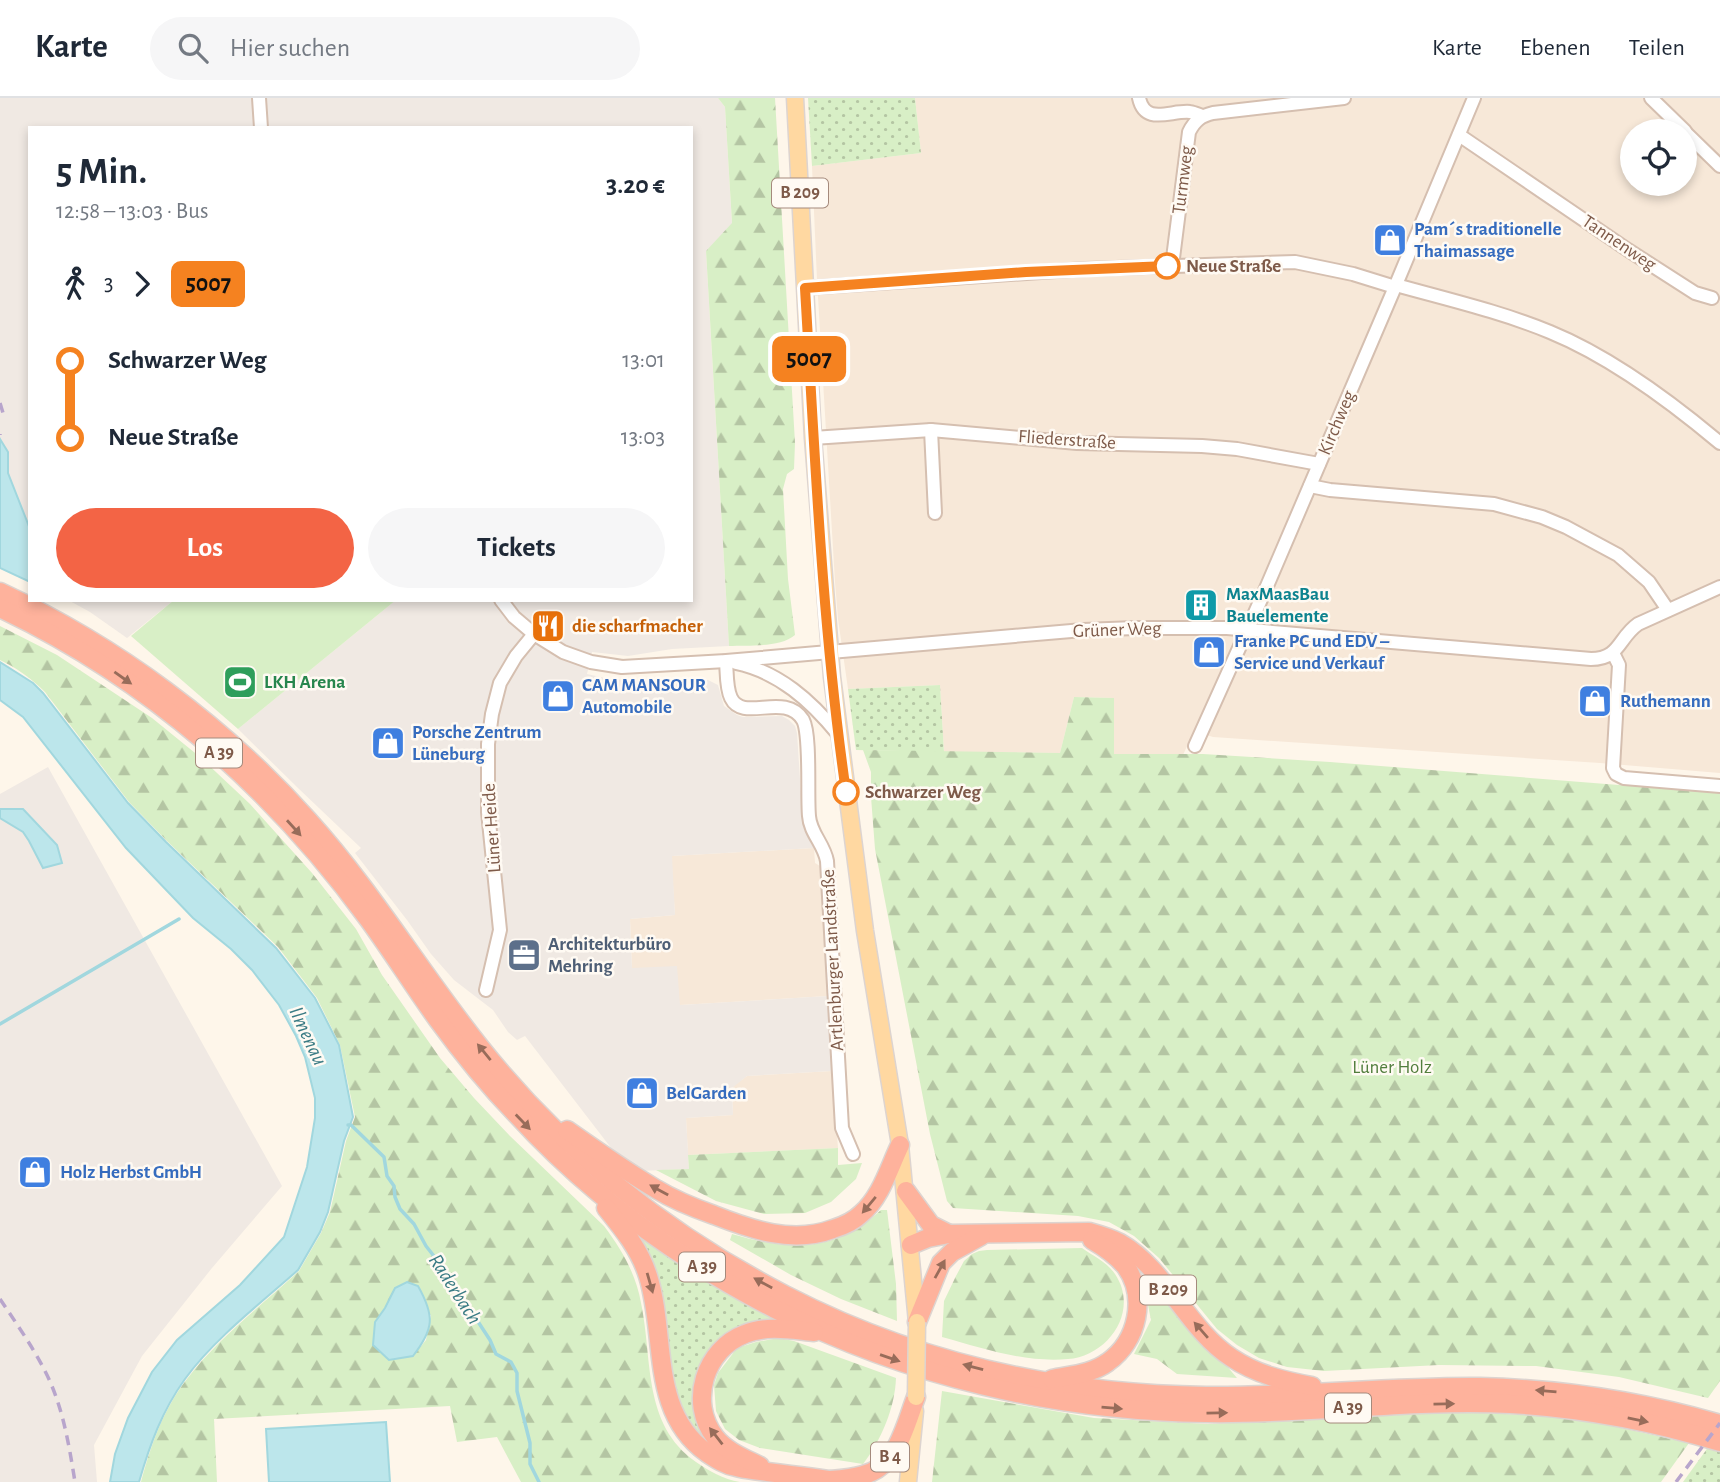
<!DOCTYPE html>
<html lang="de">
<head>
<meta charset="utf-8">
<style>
	:root { --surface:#fff; --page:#f6f6f7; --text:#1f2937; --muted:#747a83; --line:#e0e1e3; --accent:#f36445 }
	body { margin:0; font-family:"Alegreya Sans",sans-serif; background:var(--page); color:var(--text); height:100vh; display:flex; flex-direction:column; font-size:26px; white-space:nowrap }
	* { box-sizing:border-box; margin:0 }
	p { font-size:23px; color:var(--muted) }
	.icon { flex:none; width:38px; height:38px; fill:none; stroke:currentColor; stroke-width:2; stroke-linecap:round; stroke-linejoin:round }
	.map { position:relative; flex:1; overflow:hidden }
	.panel { position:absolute; left:28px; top:28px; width:665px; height:476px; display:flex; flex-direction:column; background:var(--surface); border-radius:0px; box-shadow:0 4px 10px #0003 }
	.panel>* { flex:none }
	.badge { padding:0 14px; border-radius:10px; font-size:24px; line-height:46px }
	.buttons { position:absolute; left:1620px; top:21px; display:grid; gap:14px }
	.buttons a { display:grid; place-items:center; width:77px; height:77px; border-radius:50%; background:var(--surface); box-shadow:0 4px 10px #0003; font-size:35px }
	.map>.badge { position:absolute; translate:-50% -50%; box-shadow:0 0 0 4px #fff }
	.legs { display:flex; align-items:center; gap:10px; height:77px; padding:0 28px; font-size:23px }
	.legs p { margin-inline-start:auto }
	.summary { display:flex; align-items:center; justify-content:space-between; height:119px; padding:0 28px }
	h1 { font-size:38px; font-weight:600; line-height:52px }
	.cta { display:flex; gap:14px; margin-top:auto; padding:14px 28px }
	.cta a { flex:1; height:80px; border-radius:42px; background:var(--accent); color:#fff; font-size:28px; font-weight:600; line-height:80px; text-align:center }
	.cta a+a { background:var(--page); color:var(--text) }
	ul { padding:0 28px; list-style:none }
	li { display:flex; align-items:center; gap:24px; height:77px; font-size:26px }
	li i { display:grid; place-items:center; width:10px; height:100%; margin:0 9px; background:currentColor }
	li i::after { content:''; width:18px; height:18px; margin:-9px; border:5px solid; border-radius:50%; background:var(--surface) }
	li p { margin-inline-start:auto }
	li:first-child i { background:linear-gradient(#0000 50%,currentColor 0) }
	li:last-child i { background:linear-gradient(currentColor 50%,#0000 0) }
	header { display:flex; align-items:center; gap:42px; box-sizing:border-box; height:98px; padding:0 35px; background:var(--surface); border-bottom:2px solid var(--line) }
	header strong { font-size:33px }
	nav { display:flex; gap:38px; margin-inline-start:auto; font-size:24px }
	.search { width:490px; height:63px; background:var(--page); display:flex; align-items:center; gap:18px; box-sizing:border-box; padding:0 24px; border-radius:38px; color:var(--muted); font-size:26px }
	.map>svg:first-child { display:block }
</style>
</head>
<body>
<header>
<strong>Karte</strong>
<div class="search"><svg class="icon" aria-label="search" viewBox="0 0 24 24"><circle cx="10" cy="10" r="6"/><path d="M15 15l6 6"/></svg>Hier suchen</div>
<nav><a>Karte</a><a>Ebenen</a><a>Teilen</a></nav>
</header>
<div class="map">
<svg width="1720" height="1384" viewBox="0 0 1720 1384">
	<defs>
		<pattern id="grass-dots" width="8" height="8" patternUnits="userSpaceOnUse" patternTransform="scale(1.75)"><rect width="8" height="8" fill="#d8efc6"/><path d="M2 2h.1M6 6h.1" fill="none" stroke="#b4c5a3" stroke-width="1.8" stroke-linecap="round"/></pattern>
		<pattern id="forest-firs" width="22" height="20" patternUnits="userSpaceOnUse" patternTransform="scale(1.75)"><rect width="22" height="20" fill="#d8efc6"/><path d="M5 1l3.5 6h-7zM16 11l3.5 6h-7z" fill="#b4c5a3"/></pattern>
	</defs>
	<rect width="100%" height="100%" fill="#fef6ea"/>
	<g fill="#f7e8d8" fill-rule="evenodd">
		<path d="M915,0h805v675l-120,-10 -387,-26 -19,-6 -11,24 -70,-1 1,-56 -40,-1 -14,56 -116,-1 -4,-67 -92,4 -10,-70 -3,-37 -18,-302 -5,-114 109,-13zM1633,33h52v53h-52z"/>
		<polygon points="814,750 815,765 820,768 828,898 680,907 632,870 630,821 675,817 671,758"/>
		<polygon points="832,973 838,1050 688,1057 686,1020 733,1017 732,989 747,978"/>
	</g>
	<g fill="#f0e9e3">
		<polygon points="0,0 718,0 725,9 732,126 706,154 729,548 672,551 628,558 592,554 587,576 605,580 641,584 708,582 718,587 724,608 737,617 743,619 782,618 789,622 795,628 797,635 803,726 805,734 814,750 672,758 675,817 630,821 632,870 677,868 680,907 828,898 832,973 747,978 732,990 733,1017 686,1020 689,1071 638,1073 618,1059 525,938 517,942 508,934 493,912 454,882 431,856 407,822 355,755 361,750 299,691 238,631 396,502 691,502 691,30 30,30 30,431 8,375 8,354 0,341"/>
		<polygon points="68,502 174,502 127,540 90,514"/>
		<polygon points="48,669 282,1088 212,1170 142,1258 94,1347 97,1384 0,1384 0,696"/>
	</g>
	<g fill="url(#grass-dots)">
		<polygon points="808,0 915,0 921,55 812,68"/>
		<polygon points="940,587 944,654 856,652 848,591"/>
		<path d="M633,1131l157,96 -21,-3 -70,48 18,81c-22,-16 -29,-26 -41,-51z"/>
		<polygon points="1709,1348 1720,1352 1720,1384 1683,1384"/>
	</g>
	<g fill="url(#forest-firs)" fill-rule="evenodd">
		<path d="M718,0h57l20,345 -1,26 -7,5 -4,15 5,90 7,56c-15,13 -47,10 -66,11l-23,-395 26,-28 -7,-116z"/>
		<path d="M0,528l57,29 95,63 48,39 50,47 62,69 44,56 26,46 58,83 34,40 36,38 94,90c18,24 32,48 37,77 12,57 1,121 55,159 13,9 27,17 44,20h-219l-24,-45 -40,5 -7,-36 -236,13 3,63h-76c10,-37 22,-72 46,-103 30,-40 75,-74 112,-108l22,-38 9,-21 16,-71 9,-24 -15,-72 -23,-47 -39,-51 -111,-106 -38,-39 -84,-110c-13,-13 -28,-24 -45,-32zM385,1210l46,7 -5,25 -13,16 -38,-34z"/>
		<polygon points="1074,599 1114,600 1114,656 1203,656 1330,664 1720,695 1720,1283 1708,1300 1619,1279 1536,1268 1439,1267 1324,1273 1287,1269 1259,1260 1237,1247 1217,1231 1159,1160 1134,1138 1109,1124 1078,1118 953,1110 947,1103 930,1036 875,751 871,699 871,674 863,652 1060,655"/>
		<polygon points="838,1050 838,1067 862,1065 856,1081 831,1104 805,1115 764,1116 716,1103 656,1072 689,1071 688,1057"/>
		<path d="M881,1112h6l9,74 1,37 -56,-22 -50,-24 -61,-35 2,-6c57,17 103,19 149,-24z"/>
		<path d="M1082,1150c11,8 25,14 33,26 25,37 -7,82 -47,85 -43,4 -86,-11 -126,-22l2,-36 12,-25 8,-15 8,-7 7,-3 8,-1z"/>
		<polygon points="1150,1181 1226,1267 1237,1280 1177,1276 1157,1261 1134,1256 1151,1222 1145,1192"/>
		<path d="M779,1240l15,3 102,37c-1,30 -15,62 -33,86l-103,-16 -21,-8 -14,-11 -9,-18 -2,-26 4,-12 19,-25 19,-6z"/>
		<polygon points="942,1293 1094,1320 1208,1326 1462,1314 1572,1319 1689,1345 1661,1384 932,1384"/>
	</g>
	<polygon fill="#d8efc6" points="174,502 396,502 238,631 131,538"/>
	<g fill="#bce6eb" stroke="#a1d7de" stroke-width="2">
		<polygon points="0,341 8,354 8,375 30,431 30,484 0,470"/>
		<path d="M0,564l33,21 10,10 85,110 38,39 110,106 39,50 24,47 14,72 -9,24 -16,71 -8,20 -22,38c-37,33 -84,69 -113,109 -23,32 -35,65 -46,103h-29l5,-28 13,-36 24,-46 25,-32 63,-55 44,-48 23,-70 8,-49v-20l-10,-41 -9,-21 -17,-31 -27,-35 -21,-21 -38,-31 -67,-70 -103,-131 -23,-17z"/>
		<polygon points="0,711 23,711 57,747 62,765 43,770 29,743 23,734 0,720"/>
		<path d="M407,1184l11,4c17,30 16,43 -5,70l-24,4 -16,-15 2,-23 10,-14 10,-20z"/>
		<polygon points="386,1324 390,1384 269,1384 266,1331"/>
	</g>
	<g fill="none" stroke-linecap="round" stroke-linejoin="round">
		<g stroke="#a1d7de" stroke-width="3.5">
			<polyline points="0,926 179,821"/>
			<polyline points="348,1027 351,1027 384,1059 387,1078 394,1088 395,1099 400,1111 414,1126 426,1148 441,1167 490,1242 496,1256 511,1264 517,1275 517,1293 530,1345 530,1366 539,1384"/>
		</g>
		<g stroke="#d5bfb0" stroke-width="16">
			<g id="minor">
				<polyline points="259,0 261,30"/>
				<path d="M1139,0c6,28 32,12 51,14 1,0 11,3 12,4"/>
				<polyline points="1651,0 1685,33"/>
				<polyline points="1685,34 1720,68"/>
				<polyline points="1459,37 1628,152 1695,195 1712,200"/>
				<path d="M1172,168l17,-134c6,-12 12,-16 24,-19l131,-15"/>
				<path d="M1396,187c50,14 106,27 154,47 61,25 120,69 170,111"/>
				<polyline points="805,190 1086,171 1295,164 1353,176 1395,189"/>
				<polyline points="931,332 935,415"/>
				<polyline points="813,340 931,332 1077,345 1202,348 1237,351 1319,366"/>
				<polyline points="1310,388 1330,392 1494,406 1542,419 1566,429 1618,457 1649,484 1668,512"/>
				<path d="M501,502l13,17 20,17 29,18 28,10 31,5 104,-6 357,-31 52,-2h92l364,31c29,0 27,-21 47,-35l82,-37"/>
				<polyline points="1613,555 1619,567 1613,670 1616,676 1624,680 1720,688"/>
				<path d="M726,563c1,11 0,27 5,37 12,25 54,-7 72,22 8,15 4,76 6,96 1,17 15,28 18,45l15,267 11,26"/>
				<path d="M736,565c43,9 75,38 102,71"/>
				<polyline points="1195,648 1267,488 1395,189 1474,0"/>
				<polyline points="486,892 500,832 488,714 488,646 492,616 500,585 516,558 534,536"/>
			</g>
		</g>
		<g stroke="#ddd4d0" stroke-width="19">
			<g id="major">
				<polyline points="795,0 813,340 832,579 865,833 900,1047 917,1224"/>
				<polyline points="908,1384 915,1313"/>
			</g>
		</g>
		<g stroke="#ddd4d0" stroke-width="21">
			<g id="highway">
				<path d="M0,494c116,54 223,133 308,228 65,72 112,152 172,227 83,104 187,187 305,248 130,67 274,99 421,101 91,1 182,-10 274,-9 82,2 161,14 240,37"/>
				<path d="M0,510c148,70 273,180 369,312 24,33 45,67 69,100 24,33 50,65 78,94 73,80 162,145 259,195 133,68 281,102 431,104 101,2 203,-14 304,-9 72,4 141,17 210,38"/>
				<path d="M567,1032c29,20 58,41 89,59 18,11 38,19 58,26 38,15 79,29 119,14 10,-3 21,-8 28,-15 20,-17 28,-46 39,-69"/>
				<polyline points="906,1093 931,1127 949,1136"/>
				<path d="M606,1110c17,21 34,42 42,68 19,60 1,136 59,177 9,6 18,12 29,14 10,3 21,3 31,5 25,3 50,6 75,10"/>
				<path d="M911,1147l17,-7 21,-4 140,-2c11,3 21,6 31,11 46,26 67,86 112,115 24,16 52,23 80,28"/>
				<polyline points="917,1224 941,1165 952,1154 981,1138"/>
				<path d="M1052,1281c19,-4 40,-5 56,-17 30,-21 39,-65 18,-95 -9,-11 -22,-20 -34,-27"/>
				<path d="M760,1368c-16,-8 -34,-15 -45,-29 -27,-35 -10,-88 30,-103 22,-9 47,-4 69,-2"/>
				<path d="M831,1382c11,-1 22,-2 32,-5 34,-8 42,-49 53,-78"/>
			</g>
		</g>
		<use href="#minor" stroke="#fff" stroke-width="12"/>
		<use href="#major" stroke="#ffd8a1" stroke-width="16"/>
		<use href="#highway" stroke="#feb29c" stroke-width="18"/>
		<g stroke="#b8a5cc" stroke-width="3.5" stroke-dasharray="10 7" stroke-linecap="butt">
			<polyline points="0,305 3,315"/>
			<polyline points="0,336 0,337"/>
			<path d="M0,1201c16,24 33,48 46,74 17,34 23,72 29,109"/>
			<polyline points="1676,1384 1720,1325"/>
		</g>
		<g stroke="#ddd4d0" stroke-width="19" stroke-linecap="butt">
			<polyline id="major-bridge" points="916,1299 917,1224"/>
		</g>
		<use href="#major-bridge" stroke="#ffd8a1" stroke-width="16"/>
	</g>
	<defs><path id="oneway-solid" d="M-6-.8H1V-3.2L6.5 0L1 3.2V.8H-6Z" transform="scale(1.75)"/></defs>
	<g fill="#986c5a">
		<use href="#oneway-solid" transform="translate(123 580) rotate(35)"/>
		<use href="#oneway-solid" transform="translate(294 730) rotate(48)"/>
		<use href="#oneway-solid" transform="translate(484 954) rotate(-129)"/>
		<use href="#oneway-solid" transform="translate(523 1024) rotate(46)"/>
		<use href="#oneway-solid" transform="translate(659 1092) rotate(-151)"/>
		<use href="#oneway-solid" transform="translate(869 1107) rotate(130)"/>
		<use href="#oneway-solid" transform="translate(940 1171) rotate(-61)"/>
		<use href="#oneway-solid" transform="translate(650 1185) rotate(74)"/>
		<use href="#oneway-solid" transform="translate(763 1185) rotate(-151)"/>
		<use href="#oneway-solid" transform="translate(1201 1232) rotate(-131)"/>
		<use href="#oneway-solid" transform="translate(890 1260) rotate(19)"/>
		<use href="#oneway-solid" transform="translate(973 1269) rotate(-165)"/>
		<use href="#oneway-solid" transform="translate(1546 1293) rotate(-175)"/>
		<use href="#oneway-solid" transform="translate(1444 1306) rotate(-1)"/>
		<use href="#oneway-solid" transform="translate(1112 1310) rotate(5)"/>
		<use href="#oneway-solid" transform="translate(1217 1315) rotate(-1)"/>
		<use href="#oneway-solid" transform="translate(1638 1322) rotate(11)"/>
		<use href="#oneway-solid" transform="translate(716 1338) rotate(-128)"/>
	</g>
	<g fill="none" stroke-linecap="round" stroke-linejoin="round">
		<g stroke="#fff" stroke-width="16">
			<path id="line-1" d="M846,694c-24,-167 -31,-335 -41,-504l221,-16 141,-6"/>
		</g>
		<use href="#line-1" stroke="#f58220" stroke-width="10"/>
	</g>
	<defs>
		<g id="shop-square" transform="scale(1.75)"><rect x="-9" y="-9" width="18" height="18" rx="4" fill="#3f7fe0" stroke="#fffaf3"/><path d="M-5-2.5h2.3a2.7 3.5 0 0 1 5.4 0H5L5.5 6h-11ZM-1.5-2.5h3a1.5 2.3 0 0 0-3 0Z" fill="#fff"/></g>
		<g id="building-square" transform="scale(1.75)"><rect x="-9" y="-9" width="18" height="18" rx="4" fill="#0f9aa8" stroke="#fffaf3"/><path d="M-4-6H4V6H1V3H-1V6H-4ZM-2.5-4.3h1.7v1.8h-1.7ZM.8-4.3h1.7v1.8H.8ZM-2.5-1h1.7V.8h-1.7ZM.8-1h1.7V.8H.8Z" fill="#fff"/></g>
		<g id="restaurant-square" transform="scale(1.75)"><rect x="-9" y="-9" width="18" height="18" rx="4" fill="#e8710a" stroke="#fffaf3"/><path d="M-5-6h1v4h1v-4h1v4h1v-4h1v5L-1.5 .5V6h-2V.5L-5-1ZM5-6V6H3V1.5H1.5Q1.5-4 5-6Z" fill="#fff"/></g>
		<g id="stadium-square" transform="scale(1.75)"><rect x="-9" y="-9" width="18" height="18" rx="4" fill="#2e9e5b" stroke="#fffaf3"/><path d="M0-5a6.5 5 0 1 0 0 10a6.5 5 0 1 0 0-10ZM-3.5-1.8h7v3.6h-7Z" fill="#fff"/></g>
		<g id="office-square" transform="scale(1.75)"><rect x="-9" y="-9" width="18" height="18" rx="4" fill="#5c6f8a" stroke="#fffaf3"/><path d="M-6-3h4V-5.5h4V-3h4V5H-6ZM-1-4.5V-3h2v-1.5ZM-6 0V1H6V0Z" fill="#fff"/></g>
	</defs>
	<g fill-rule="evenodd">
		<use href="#shop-square" x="1390" y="142"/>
		<use href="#building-square" x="1201" y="507"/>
		<use href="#restaurant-square" x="548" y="528"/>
		<use href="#shop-square" x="1209" y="554"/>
		<use href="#stadium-square" x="240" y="584"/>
		<use href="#shop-square" x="558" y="598"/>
		<use href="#shop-square" x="1595" y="603"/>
		<use href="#shop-square" x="388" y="645"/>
		<use href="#office-square" x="524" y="857"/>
		<use href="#shop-square" x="642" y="995"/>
		<use href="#shop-square" x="35" y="1074"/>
	</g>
	<g fill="#fff" stroke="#f58220" stroke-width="3.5">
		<circle cx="1167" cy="168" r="12"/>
		<circle cx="846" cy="694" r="12"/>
	</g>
	<g text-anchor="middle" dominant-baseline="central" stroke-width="5" stroke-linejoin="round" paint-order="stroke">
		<g fill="#fffaf3" stroke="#a58a7c" stroke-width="2">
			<rect x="772" y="80.5" width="56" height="29" rx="5"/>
			<rect x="196" y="640.5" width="46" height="29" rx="5"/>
			<rect x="679" y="1154.5" width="46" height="29" rx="5"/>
			<rect x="1140" y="1177.5" width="56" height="29" rx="5"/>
			<rect x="1325" y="1295.5" width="46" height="29" rx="5"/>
			<rect x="871" y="1344.5" width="38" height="29" rx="5"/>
		</g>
		<g font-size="18" font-weight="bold" fill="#7e5a49">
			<text x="800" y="95">B 209</text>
			<text x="219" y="655">A 39</text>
			<text x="702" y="1169">A 39</text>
			<text x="1168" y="1192">B 209</text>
			<text x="1348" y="1310">A 39</text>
			<text x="890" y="1359">B 4</text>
		</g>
		<g font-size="19" fill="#7e5a49" stroke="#fffaf3">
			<text transform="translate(1183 82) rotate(-83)">Turmweg</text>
			<text transform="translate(1619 145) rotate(34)">Tannenweg</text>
			<text transform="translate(1337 325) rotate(-67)">Kirchweg</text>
			<text transform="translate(1067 342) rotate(4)">Fliederstraße</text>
			<text transform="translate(1117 532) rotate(-2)">Grüner Weg</text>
			<text transform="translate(492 730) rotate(-94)">Lüner Heide</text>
			<text transform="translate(833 862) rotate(-93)">Artlenburger Landstraße</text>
		</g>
		<g font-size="19" font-weight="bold" fill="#366cbe" stroke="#fffaf3" text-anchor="start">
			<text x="1414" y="131">Pam´s traditionelle<tspan x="1414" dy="22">Thaimassage</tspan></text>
			<text x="1234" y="543">Franke PC und EDV –<tspan x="1234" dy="22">Service und Verkauf</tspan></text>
			<text x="582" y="587">CAM MANSOUR<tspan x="582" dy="22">Automobile</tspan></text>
			<text x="1620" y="603">Ruthemann</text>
			<text x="412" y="634">Porsche Zentrum<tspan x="412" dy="22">Lüneburg</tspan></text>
			<text x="666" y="995">BelGarden</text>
			<text x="60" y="1074">Holz Herbst GmbH</text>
		</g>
		<g font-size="19" font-weight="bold" fill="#7e5a49" stroke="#fffaf3" text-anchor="start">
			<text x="1186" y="168">Neue Straße</text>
			<text x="865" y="694">Schwarzer Weg</text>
		</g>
		<g font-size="19" font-weight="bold" fill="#0d838f" stroke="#fffaf3" text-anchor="start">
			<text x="1226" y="496">MaxMaasBau<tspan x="1226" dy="22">Bauelemente</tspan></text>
		</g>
		<g font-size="19" font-weight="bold" fill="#c56008" stroke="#fffaf3" text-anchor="start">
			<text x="572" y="528">die scharfmacher</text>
		</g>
		<g font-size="19" font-weight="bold" fill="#27864d" stroke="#fffaf3" text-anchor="start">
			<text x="264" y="584">LKH Arena</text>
		</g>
		<g font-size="19" font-weight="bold" fill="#4e5e75" stroke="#fffaf3" text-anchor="start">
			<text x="548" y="846">Architekturbüro<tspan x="548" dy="22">Mehring</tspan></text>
		</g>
		<g font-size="19" fill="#527e3d" stroke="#fffaf3">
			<text x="1392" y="969">Lüner Holz</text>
		</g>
		<g font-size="21" font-style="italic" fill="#3a7b84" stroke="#fffaf3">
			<text transform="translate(308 938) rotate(65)">Ilmenau</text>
			<text transform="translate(455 1191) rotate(57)">Raderbach</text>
		</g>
	</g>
</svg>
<div class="buttons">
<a><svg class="icon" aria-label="locate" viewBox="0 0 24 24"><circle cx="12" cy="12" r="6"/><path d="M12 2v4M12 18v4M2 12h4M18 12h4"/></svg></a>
</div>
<b class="badge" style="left:809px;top:261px;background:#f58220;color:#111">5007</b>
<section class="panel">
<div class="summary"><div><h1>5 Min.</h1><p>12:58 – 13:03 · Bus</p></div><b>3.20 €</b></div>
<div class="legs"><svg class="icon" aria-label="walk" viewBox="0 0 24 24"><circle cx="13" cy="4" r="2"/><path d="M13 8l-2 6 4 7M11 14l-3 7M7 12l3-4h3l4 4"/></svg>3<svg class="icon" aria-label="forward" viewBox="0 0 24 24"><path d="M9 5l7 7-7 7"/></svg><b class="badge" style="background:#f58220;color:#111">5007</b></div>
<ul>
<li><i style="color:#f58220"></i><b>Schwarzer Weg</b><p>13:01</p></li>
<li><i style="color:#f58220"></i><b>Neue Straße</b><p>13:03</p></li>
</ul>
<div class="cta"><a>Los</a><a>Tickets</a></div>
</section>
</div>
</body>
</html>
